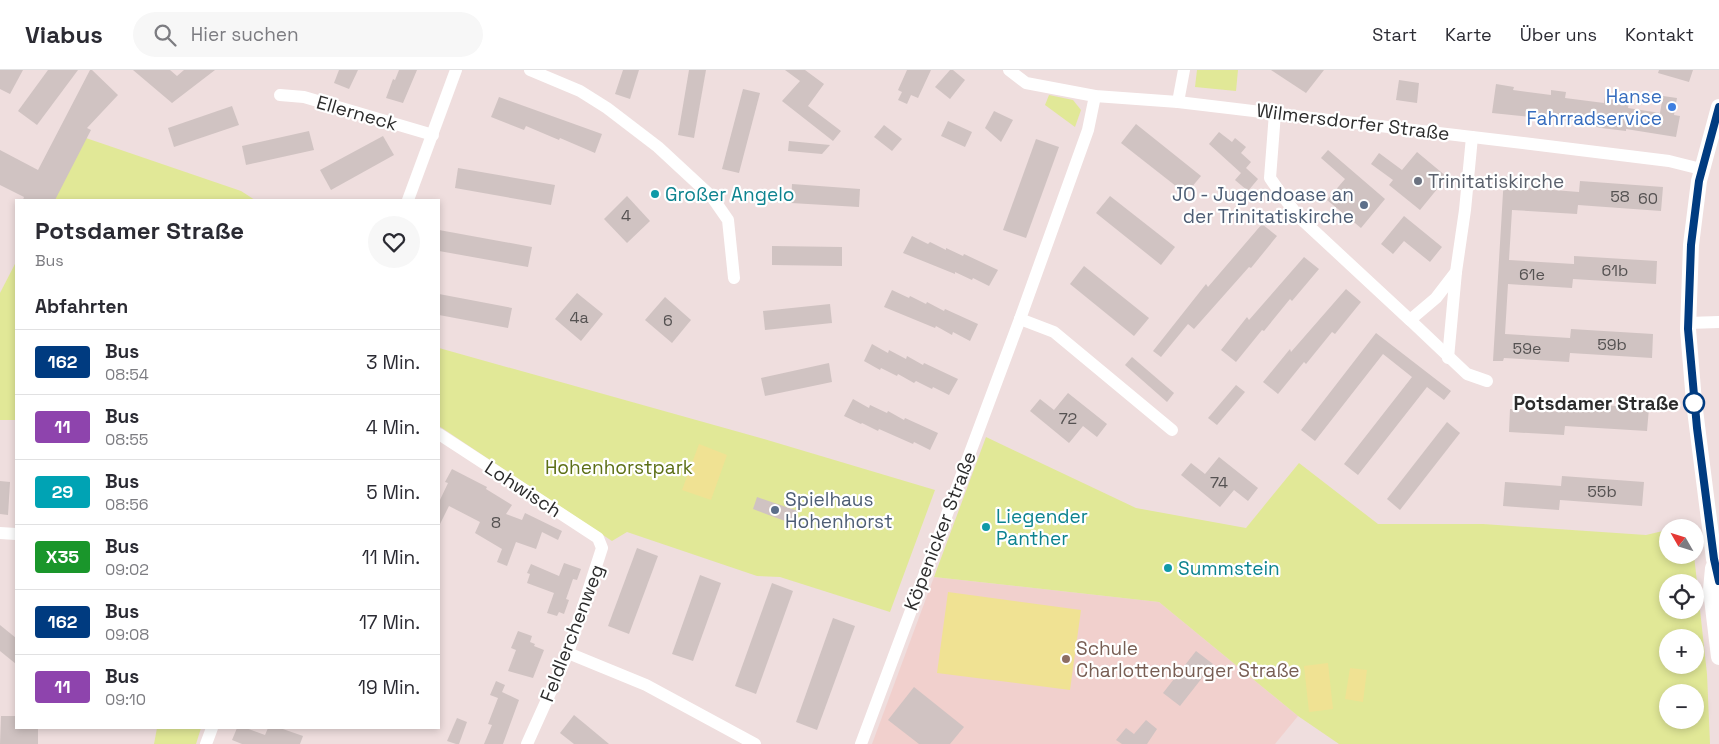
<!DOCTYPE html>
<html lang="de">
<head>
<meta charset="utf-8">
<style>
	:root { --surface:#fff; --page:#f7f7f7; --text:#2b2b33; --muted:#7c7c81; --line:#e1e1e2 }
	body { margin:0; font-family:"Space Grotesk",sans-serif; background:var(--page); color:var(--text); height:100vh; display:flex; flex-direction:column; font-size:19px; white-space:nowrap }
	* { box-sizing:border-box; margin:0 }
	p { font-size:16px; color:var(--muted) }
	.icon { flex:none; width:28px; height:28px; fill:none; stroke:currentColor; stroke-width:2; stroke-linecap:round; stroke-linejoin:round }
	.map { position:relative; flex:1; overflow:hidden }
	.drawer { position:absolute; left:15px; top:129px; width:425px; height:530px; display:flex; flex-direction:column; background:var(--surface); border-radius:0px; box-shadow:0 2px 8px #0003 }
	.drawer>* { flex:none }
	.badge { padding:0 10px; border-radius:4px; font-size:18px; line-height:32px }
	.needle { width:32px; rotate:309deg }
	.tools { position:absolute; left:1659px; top:449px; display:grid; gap:10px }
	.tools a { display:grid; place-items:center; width:45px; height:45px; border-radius:50%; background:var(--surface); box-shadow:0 2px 8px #0003; font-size:25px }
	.map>.badge { position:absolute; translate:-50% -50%; box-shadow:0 0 0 2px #fff }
	h2 { padding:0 20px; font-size:19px; line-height:45px }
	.round { display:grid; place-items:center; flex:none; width:52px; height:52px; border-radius:26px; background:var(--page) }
	.head { display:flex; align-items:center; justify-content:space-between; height:85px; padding:0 20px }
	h1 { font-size:24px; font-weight:700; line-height:38px }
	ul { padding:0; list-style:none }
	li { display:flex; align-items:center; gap:15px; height:65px; padding:0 20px; border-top:1px solid var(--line) }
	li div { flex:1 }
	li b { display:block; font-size:19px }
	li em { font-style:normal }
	li .badge { min-width:55px; font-weight:700; text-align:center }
	header { display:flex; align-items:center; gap:30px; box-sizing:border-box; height:70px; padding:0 25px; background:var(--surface); border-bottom:1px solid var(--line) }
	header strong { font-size:24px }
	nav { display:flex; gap:28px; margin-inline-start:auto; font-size:18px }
	.search { width:350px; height:45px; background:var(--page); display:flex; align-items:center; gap:12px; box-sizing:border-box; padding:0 18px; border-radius:28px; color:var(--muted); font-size:19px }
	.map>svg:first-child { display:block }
</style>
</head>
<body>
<header>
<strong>Viabus</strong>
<div class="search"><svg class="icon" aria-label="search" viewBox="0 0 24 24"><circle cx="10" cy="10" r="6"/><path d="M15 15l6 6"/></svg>Hier suchen</div>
<nav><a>Start</a><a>Karte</a><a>Über uns</a><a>Kontakt</a></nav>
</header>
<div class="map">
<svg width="1719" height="674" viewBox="0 0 1719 674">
	<rect width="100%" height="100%" fill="#efdede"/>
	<polygon fill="#f1d0cd" points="934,507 1159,532 1298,646 1275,674 872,674"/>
	<g fill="#e1e897" fill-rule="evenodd">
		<polygon points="1197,0 1238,0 1236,21 1195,17"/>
		<polygon points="1049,25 1073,30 1081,40 1075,57 1045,35"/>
		<polygon points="83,67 241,121 255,130 49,130"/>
		<polygon points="16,192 16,350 0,350 0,223"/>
		<polygon points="439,278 764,369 935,420 890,542 780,507 757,506 627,462 612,471 439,356"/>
		<path d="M986,367l150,71 110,20 53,-65 79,61h105l163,11 21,-5 1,25h26l13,119 3,70h-371l-41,-28 -139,-114 -225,-25zM1668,512h27v28h-27zM1668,568h27v27h-27zM1668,622h27v28h-27z"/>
		<polygon points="157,658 201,658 196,674 154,674"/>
	</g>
	<g fill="#f0e293">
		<polygon points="699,374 727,385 711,430 682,420"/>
		<polygon points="948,522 1081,540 1070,620 937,603"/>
		<polygon points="1328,593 1333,639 1309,642 1304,596"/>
		<polygon points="1350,598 1367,600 1363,632 1345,629"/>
	</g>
	<g fill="#d0c3c2">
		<polygon points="0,0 23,0 10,24 0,19"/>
		<polygon points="48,0 78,0 37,55 18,41"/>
		<polygon points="90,0 92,0 118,25 87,58 91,60 55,130 23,130 24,127 0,115 0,80 38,100"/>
		<polygon points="133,0 170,0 177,6 184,0 215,0 172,33"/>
		<polygon points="339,0 358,0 349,19 334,13"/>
		<polygon points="399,0 417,0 403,33 386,28 393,9 395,10"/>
		<polygon points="623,0 639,0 630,29 615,24"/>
		<polygon points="689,0 706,0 694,68 678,65"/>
		<polygon points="785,0 805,0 824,14 808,36 841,61 833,71 782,31 800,11"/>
		<polygon points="907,0 931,0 918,28 911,25 907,34 898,30 902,22 898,20"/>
		<polygon points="950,0 953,0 965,10 950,29 935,17"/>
		<polygon points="1271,0 1324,0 1306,23"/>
		<polygon points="1659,0 1693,0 1689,12 1658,3"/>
		<polygon points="1399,10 1419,13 1417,33 1396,30"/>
		<polygon points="1496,14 1514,17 1513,20 1551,25 1551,20 1566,22 1565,28 1604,33 1605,26 1630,29 1628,38 1660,43 1663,26 1677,28 1674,45 1680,46 1676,67 1626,59 1626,61 1601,58 1570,51 1492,43"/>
		<polygon points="743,19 760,23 739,103 722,99"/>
		<polygon points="499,27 602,64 595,83 560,68 559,70 526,56 524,60 491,47"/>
		<polygon points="232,36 239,55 174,77 168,58"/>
		<polygon points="994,41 1013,50 1001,72 985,58"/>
		<polygon points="948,51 972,62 965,77 941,66"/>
		<polygon points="1136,54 1201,106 1186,124 1121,73"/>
		<polygon points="884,55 902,69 892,81 874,67"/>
		<polygon points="309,61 314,80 246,95 242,76"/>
		<polygon points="1219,62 1232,72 1235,68 1246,77 1241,83 1251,92 1246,98 1258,109 1248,121 1235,110 1241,103 1209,74"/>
		<polygon points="383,66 394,85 331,120 320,100"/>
		<polygon points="1036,69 1059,77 1026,168 1003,160"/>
		<polygon points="789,71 830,75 822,84 788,81"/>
		<polygon points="1328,80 1385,129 1361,158 1327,130 1345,109 1321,88"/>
		<polygon points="1417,82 1447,107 1420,140 1389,115 1393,110 1371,94 1379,83 1402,100"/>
		<polygon points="458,98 555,115 551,135 455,118"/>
		<polygon points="1504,106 1514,107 1514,117 1579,122 1580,111 1663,117 1661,141 1578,135 1577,144 1512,140 1509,190 1574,194 1574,186 1657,191 1656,214 1573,209 1572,218 1508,214 1505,264 1570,268 1571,259 1653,264 1652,288 1570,283 1569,292 1504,288 1503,291 1493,291"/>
		<polygon points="792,114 860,119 859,137 791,133"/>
		<polygon points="627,126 650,151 627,173 604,149"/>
		<polygon points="1110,126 1175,177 1161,195 1096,143"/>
		<polygon points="1404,146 1442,177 1430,192 1404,171 1393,184 1381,174"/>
		<polygon points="1262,154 1277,166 1251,198 1249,197 1194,259 1188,254 1161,287 1153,281 1206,214 1208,217"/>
		<polygon points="439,160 532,177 528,197 439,181"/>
		<polygon points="912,166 928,174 930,172 946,180 946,178 963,186 964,184 998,200 989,216 973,208 972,210 955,202 955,204 903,183"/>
		<polygon points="772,176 842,177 842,196 772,195"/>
		<polygon points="1304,187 1319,199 1292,231 1290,229 1264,261 1262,260 1236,292 1221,280 1247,247 1249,250"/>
		<polygon points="1084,196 1149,248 1134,266 1070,214"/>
		<polygon points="1346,219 1361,232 1335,264 1332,262 1306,294 1304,292 1278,324 1263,312 1290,279 1291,282"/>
		<polygon points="892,220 909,228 910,226 926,234 927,232 944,241 945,239 978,254 970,271 953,262 952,265 936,256 935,258 884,237"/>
		<polygon points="577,223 603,244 581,271 555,249"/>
		<polygon points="439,224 512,238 508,258 439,245"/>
		<polygon points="665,227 691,250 672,273 645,250"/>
		<polygon points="830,234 832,253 765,260 763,241"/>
		<polygon points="1376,263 1451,321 1444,330 1427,317 1358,405 1344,394 1412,307 1383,284 1315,371 1301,360"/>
		<polygon points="872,274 888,283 889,280 906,289 907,286 923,295 924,293 958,309 949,325 933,317 932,319 916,311 914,313 898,304 897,306 881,298 880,300 864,291"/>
		<polygon points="1132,287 1174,323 1167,332 1125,295"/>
		<polygon points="829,293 832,312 765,326 761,308"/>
		<polygon points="1236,315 1245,322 1217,355 1208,348"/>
		<polygon points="1068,323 1107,354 1097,367 1083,356 1069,373 1030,341 1040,329 1054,340"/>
		<polygon points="853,329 869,338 870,335 887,343 888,341 904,350 905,348 938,363 930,380 914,372 913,374 879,359 878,361 862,353 861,354 844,346"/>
		<polygon points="1566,333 1649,338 1647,361 1565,356 1564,365 1509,362 1510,339 1565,342"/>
		<polygon points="1447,352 1460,363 1400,440 1387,429"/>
		<polygon points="1219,387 1258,418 1248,431 1234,420 1220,437 1181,405 1191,393 1205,404"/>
		<polygon points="452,399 487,417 486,419 512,435 506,444 522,450 525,443 562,461 558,470 542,462 536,479 516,472 507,496 497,492 502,479 475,463 480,452 449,436 439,456 439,432 448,413 445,412"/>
		<polygon points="1562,406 1644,412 1642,436 1560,430 1559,440 1503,436 1505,412 1561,416"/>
		<polygon points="0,411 10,412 8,445 0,444"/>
		<polygon points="757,427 798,441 793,454 753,439"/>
		<polygon points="637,478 658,486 629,564 608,556"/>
		<polygon points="564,493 581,499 577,510 573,509 566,529 569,530 564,544 559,542 557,546 547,543 554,523 527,513 530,504 527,503 531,494 559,506"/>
		<polygon points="700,505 721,513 693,591 672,584"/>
		<polygon points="772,513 793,521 756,624 735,616"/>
		<polygon points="833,548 855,556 817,660 796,652"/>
		<polygon points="0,555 16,568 16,594 0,581"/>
		<polygon points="518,561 532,566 530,572 535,574 534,576 544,580 533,608 508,601 516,580 511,578"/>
		<polygon points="1196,581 1213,594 1180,636 1163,623"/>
		<polygon points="496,611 505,615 502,622 519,630 503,674 484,674 492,655 488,654 498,628 490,625"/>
		<polygon points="914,617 964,657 950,674 919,674 888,650"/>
		<polygon points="574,645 585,654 609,674 574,674 560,663"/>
		<polygon points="1,646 16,646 16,658 38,658 38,674 0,674"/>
		<polygon points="457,648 467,652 459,674 456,674 447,671"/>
		<polygon points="1146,650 1157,659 1147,674 1122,674 1116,670 1126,658 1134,664"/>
		<polygon points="237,658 246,658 265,665 268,658 280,658 303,666 300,674 242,674 232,670"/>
	</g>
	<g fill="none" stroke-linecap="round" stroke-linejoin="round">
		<g stroke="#fff" stroke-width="12">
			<polyline points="530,0 580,21 607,38 658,77 712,127 728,150 734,208"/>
			<polyline points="1009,0 1026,13 1095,26 1178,32 1523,73 1669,91 1701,99"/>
			<polyline points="280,25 304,27 433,65"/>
			<polyline points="1178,32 1184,0"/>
			<polyline points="1275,43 1270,108 1279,121 1298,146 1410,250 1436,228 1456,202 1465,140 1472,67"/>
			<polyline points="408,130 456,0"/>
			<polyline points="1020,249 1054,262 1172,360"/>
			<polyline points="1410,250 1467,304 1487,311"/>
			<polyline points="1688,253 1719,252"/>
			<polyline points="1448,288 1456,202"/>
			<polyline points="439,364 598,468 602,478 568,583 527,674"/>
			<polyline points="0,463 16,464"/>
			<polyline points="568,583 646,615 755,674"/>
			<polyline points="206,674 212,658"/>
			<polyline points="861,674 1020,249 1088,60 1095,26"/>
		</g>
		<g stroke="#fff" stroke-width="16">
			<polyline points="1719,37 1699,111 1691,175 1688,259 1694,332 1714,489 1719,511"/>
			<polyline points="1713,498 1711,520 1719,587"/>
		</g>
	</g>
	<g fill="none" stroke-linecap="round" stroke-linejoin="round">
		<g stroke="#fff" stroke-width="11">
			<polyline id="line" points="1719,37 1699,111 1691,175 1688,259 1697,358 1714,489 1719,511"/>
		</g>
		<use href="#line" stroke="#003b80" stroke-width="8"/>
	</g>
	<circle fill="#3f7fe0" stroke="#fff" stroke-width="2" cx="1672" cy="37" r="5"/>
	<circle fill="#6b7280" stroke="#fff" stroke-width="2" cx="1418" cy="111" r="5"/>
	<g fill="#0f9aa8" stroke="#fff" stroke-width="2">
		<circle cx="655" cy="124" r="5"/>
		<circle cx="986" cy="457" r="5"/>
		<circle cx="1168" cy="498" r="5"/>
	</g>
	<g fill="#5c6f8a" stroke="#fff" stroke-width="2">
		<circle cx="1364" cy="135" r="5"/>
		<circle cx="775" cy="440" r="5"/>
	</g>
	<circle fill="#fff" stroke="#003b80" stroke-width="2.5" cx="1694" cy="333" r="10"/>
	<circle fill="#8d6e63" stroke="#fff" stroke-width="2" cx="1066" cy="589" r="5"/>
	<g text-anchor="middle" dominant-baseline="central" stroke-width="4.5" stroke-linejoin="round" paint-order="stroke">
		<g font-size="16" fill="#555252">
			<text x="1620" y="126">58</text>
			<text x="1648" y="128">60</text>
			<text x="626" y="145">4</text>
			<text x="1615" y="200">61b</text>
			<text x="1532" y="204">61e</text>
			<text x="579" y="247">4a</text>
			<text x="668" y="250">6</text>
			<text x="1612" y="274">59b</text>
			<text x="1527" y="278">59e</text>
			<text x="1068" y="348">72</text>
			<text x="1219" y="412">74</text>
			<text x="1602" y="421">55b</text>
			<text x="496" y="452">8</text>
		</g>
		<g font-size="19" fill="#366cbe" stroke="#fff" text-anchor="end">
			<text x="1662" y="26">Hanse<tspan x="1662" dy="22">Fahrradservice</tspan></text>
		</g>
		<g font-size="19" fill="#2c2c2c" stroke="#fff">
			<text transform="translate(357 43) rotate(16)">Ellerneck</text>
			<text transform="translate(1353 52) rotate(7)">Wilmersdorfer Straße</text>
			<text transform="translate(523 419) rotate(33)">Lohwisch</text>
			<text transform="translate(940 461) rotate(-69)">Köpenicker Straße</text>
			<text transform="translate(572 563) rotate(-69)">Feldlerchenweg</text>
		</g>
		<g font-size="19" fill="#5b616d" stroke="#fff" text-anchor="start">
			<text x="1428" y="111">Trinitatiskirche</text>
		</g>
		<g font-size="19" fill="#0d838f" stroke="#fff" text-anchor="start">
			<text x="665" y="124">Großer Angelo</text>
			<text x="996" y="446">Liegender<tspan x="996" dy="22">Panther</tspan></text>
			<text x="1178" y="498">Summstein</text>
		</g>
		<g font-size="19" fill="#4e5e75" stroke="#fff" text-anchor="end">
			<text x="1354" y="124">JO - Jugendoase an<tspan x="1354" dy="22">der Trinitatiskirche</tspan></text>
			<text x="785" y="429" text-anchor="start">Spielhaus<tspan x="785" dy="22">Hohenhorst</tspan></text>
		</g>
		<g font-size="19" font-weight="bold" fill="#2c2c2c" stroke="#fff" text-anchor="end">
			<text x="1679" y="333">Potsdamer Straße</text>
		</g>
		<g font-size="19" fill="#5c6f16" stroke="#fff">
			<text x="619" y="397">Hohenhorstpark</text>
		</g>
		<g font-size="19" fill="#785e54" stroke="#fff" text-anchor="start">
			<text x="1076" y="578">Schule<tspan x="1076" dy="22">Charlottenburger Straße</tspan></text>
		</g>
	</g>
</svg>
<div class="tools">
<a><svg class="needle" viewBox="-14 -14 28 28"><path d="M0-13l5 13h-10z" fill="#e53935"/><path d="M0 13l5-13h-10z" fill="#7c7c81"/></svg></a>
<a><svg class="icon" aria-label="locate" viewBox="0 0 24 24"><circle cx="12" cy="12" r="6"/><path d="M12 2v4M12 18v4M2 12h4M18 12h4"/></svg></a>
<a>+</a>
<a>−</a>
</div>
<section class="drawer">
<div class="head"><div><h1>Potsdamer Straße</h1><p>Bus</p></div><a class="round"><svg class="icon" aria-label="heart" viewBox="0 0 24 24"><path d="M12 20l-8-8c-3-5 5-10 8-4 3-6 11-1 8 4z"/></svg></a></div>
<h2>Abfahrten</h2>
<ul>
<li><span class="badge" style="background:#003b80;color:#fff">162</span><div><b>Bus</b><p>08:54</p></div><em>3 Min.</em></li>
<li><span class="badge" style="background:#8e44ad;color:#fff">11</span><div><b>Bus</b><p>08:55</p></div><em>4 Min.</em></li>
<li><span class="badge" style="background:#00a3b4;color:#fff">29</span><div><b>Bus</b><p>08:56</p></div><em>5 Min.</em></li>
<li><span class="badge" style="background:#1a962b;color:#fff">X35</span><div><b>Bus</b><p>09:02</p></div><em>11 Min.</em></li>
<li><span class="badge" style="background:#003b80;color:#fff">162</span><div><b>Bus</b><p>09:08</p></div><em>17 Min.</em></li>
<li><span class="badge" style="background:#8e44ad;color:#fff">11</span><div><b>Bus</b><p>09:10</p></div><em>19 Min.</em></li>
</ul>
</section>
</div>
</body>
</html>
